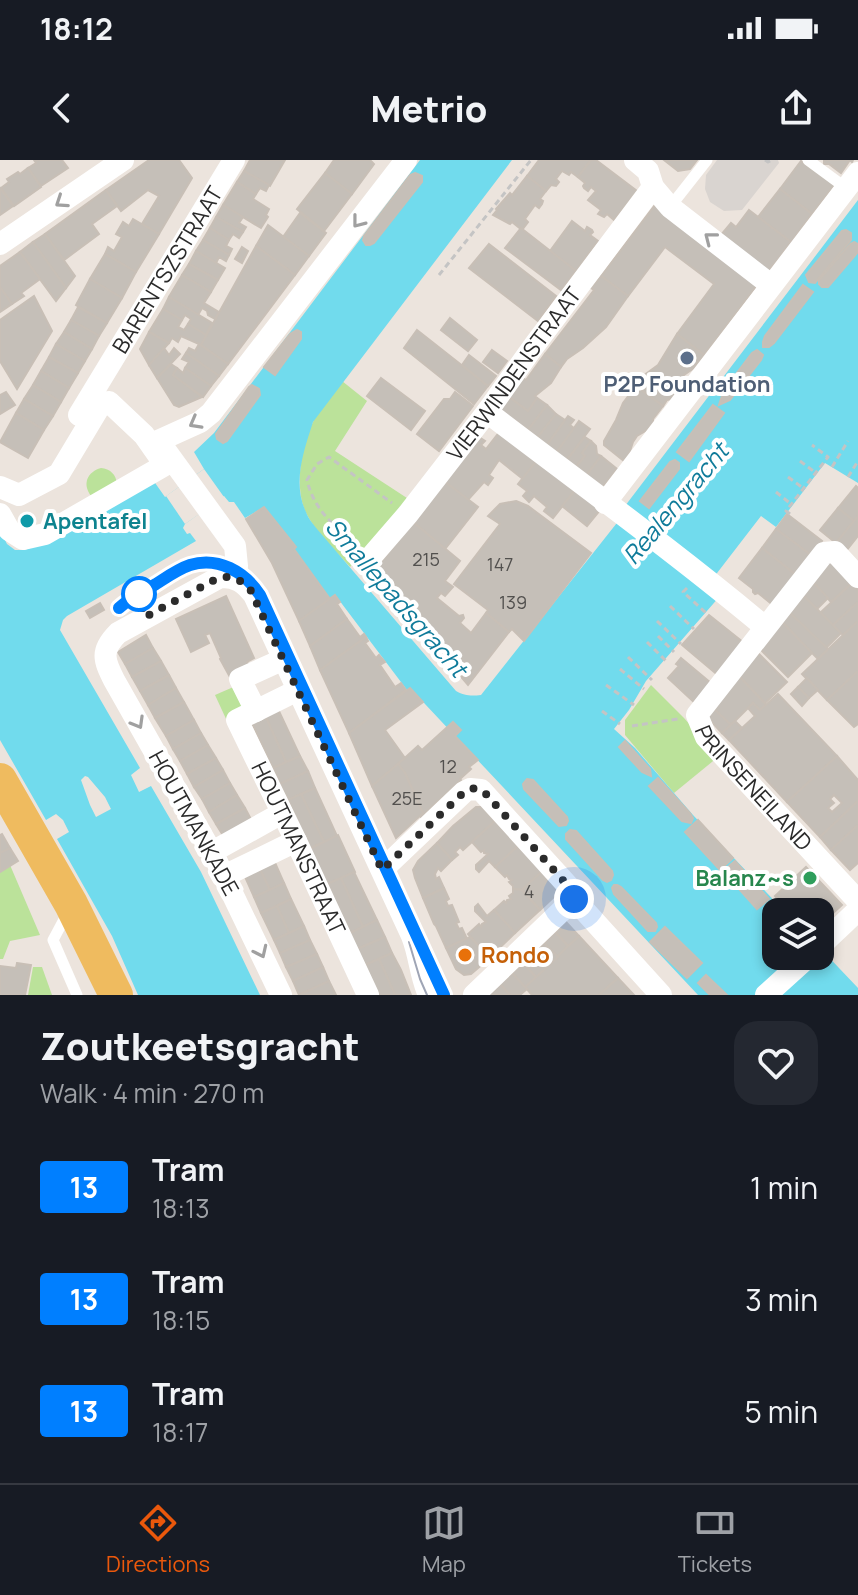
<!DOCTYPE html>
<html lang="en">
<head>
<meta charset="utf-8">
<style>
	:root { --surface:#171b24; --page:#242831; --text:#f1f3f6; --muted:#9ea1a6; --line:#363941; --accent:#ea580c }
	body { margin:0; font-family:Manrope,sans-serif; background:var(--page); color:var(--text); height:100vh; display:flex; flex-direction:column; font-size:30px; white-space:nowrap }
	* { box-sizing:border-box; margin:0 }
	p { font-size:26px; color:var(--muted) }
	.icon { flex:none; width:44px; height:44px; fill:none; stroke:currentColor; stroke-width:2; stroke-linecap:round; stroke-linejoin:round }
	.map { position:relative; height:835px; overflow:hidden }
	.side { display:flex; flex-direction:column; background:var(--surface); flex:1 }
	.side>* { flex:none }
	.badge { padding:0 16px; border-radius:6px; font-size:28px; line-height:52px }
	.controls { position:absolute; left:762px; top:738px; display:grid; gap:16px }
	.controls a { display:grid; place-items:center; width:72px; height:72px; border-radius:16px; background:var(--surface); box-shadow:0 4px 12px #0003; font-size:40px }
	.you { position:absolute; width:40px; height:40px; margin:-20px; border:6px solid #fff; border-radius:50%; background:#1a73e8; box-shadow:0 0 0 12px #1a73e833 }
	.map>.badge { position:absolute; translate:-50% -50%; box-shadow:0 0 0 4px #fff }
	.round { display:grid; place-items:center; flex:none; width:84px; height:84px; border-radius:24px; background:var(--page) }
	.overview { display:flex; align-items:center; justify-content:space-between; height:136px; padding:0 40px }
	h1 { font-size:38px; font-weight:800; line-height:60px }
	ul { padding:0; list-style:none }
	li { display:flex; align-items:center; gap:24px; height:112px; padding:0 40px }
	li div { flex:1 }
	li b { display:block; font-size:30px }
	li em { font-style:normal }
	li .badge { min-width:88px; font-weight:700; text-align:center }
	.status { display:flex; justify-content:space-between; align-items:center; height:56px; padding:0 40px; background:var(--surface); direction:ltr }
	.status svg { height:22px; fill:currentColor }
	header { display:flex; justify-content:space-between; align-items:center; height:104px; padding:0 40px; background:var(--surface); font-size:36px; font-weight:800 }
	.dock { display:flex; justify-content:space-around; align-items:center; height:112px; border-top:2px solid var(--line); background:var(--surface); font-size:22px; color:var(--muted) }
	.dock a { display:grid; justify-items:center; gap:4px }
	.dock .active { color:var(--accent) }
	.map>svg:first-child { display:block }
</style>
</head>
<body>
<div class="status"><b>18:12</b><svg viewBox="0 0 49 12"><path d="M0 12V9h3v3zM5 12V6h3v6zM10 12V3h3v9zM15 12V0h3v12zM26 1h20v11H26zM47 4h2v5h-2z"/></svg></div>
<header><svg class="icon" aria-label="back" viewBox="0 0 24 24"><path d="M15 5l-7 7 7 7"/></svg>Metrio<svg class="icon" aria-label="share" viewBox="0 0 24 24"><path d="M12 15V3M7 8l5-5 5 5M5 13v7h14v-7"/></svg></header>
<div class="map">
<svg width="858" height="835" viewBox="0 0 858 835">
	<rect width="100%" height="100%" fill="#ece4dd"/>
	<g fill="#bbe29a">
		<path d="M342,221l25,20 -32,50 75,49 -60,67c-15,-17 -34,-34 -44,-54 -12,-24 -5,-68 7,-91 7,-15 20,-28 29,-41z"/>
		<path d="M101,308c9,1 15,6 16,16l-26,12c-9,-12 -4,-24 10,-28z"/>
		<polygon points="238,525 250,551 227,561 215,535"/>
		<polygon points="651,525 684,558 718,597 674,633 625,575 625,560"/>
		<polygon points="10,705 40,775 10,781 3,799 0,799 0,710"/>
		<polygon points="33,807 42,807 52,835 28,835"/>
	</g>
	<polygon fill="#d9d4d0" points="717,0 778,0 779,3 742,50 724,51 710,42 705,29 706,15"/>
	<path fill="#71dbed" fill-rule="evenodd" d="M420,0h92l-199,262c-9,28 -21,61 -7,90 2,6 7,12 11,17l139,162c9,5 15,5 25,4l139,-176 5,-13 233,-306v283l-33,-20 -49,64 -15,-11 -47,61 6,19 -74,85 -17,29 -15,19 21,19 58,67 92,97h-9v44h44v-8l38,40v7h-160l-288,-307 -3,2 -71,-94 -6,3 -36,-50 2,-2 -32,-40 -19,11 -11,-16h-5l-5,-6 -39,28 -2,4 4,6 3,-1 6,8 -129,75 -4,4 -3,10 80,138 -9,7 8,17 12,-6 50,86 59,123h-122l-26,-59 -55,-97 12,-7 -6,-12 -7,-6 -10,6 -46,-80v-210l7,14 8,6h10l20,-8 108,-62 12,17 39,-28 -10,-17 20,-19zM85,616l3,1 17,20 6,12 -15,8 -6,-12 -9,-25z"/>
	<polygon fill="#ece4dd" points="204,309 224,337 185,364 166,336"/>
	<g fill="#c5bfb8" stroke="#c8bfb6" stroke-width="2" fill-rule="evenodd">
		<polygon points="34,0 62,0 68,8 41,26 28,8 36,3"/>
		<polygon points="149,0 179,0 192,18 159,74 142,64 159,36 148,30 121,51 106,30"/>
		<polygon points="250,0 285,0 270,26 244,11"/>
		<polygon points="334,0 370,0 374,4 352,34 325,13"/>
		<polygon points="539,0 591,0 578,17 571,12 569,15 562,11 556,19 559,22 556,26 551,25 546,31 527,16"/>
		<polygon points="591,0 596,0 637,31 614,60 607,54 604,57 598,54 601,50 588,40 596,31 591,27 588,31 584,28 583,26 585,23 578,17"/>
		<polygon points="664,0 697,0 690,9 678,11"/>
		<polygon points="824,0 853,0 852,2 850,0 841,13 829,4 824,4"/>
		<polygon points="801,1 834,25 812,54 780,29"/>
		<polygon points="28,8 41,27 14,46 1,28 9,22 7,19 18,12 20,14"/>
		<polygon points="244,11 269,25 266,31 260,28 256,34 237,22"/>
		<polygon points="325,13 352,34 324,71 297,49"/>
		<polygon points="415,13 422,16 422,22 374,83 370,85 366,85 363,80 364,76 410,15"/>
		<polygon points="527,16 546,31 540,39 543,41 542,44 539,48 535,45 525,59 528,62 522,70 512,62 510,64 493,55 497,50 496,49 510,33 512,35"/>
		<polygon points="237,22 256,34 253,39 269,49 266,55 268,57 261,68 223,45"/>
		<polygon points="0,28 13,46 0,55"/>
		<polygon points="780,29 812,54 791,82 758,57"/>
		<polygon points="106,30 117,46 92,64 99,74 64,100 45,74"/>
		<polygon points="223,45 243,57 239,63 246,67 243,72 216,57"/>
		<polygon points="655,45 758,124 704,195 677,174 714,124 665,87 628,136 601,116"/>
		<polygon points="749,50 791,82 767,113 720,76 731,63 736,67"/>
		<polygon points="300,53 326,73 309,96 283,77"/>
		<polygon points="216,57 243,72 239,78 233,74 229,80 210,68"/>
		<polygon points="133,59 159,74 136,112 105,94 108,87 114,91 122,77 116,74 123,62 129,66"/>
		<polygon points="572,61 585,71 587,67 592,70 593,72 590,75 598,81 576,111 550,91"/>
		<polygon points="268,65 309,96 295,115 256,86"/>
		<polygon points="210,68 229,80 226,86 232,89 229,95 203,80"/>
		<polygon points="521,68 576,111 561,130 505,88"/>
		<polygon points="846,70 851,73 851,80 815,123 809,122 806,115 842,71"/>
		<polygon points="45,74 75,116 66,128 33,82"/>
		<polygon points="203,80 229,95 226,101 219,97 216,103 196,91"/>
		<polygon points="33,82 66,128 56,141 20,92"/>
		<polygon points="854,82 858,84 858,92 828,127 822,127 819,124 819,120 850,84"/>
		<polygon points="489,84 556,136 538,161 469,108"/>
		<polygon points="256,86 295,115 228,204 201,185"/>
		<polygon points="242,87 248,91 242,103 235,99"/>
		<polygon points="196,91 225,108 218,120 189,104"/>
		<polygon points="20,92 40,119 21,133 24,136 12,144 0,127 0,106"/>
		<polygon points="105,94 136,112 122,138 90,119"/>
		<polygon points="189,104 218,120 211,132 182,115"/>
		<polygon points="182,115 211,132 204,143 219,152 215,159 208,155 207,151 202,148 198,155 169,137"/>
		<polygon points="601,116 628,136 606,167 583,188 567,199 561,207 545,194 594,130 591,128"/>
		<polygon points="90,119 122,138 107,163 76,145"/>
		<polygon points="803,125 813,132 774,183 769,187 763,187 763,182 765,176"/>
		<polygon points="0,127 12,144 0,152"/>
		<polygon points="34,136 52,171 17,229 0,201 0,160"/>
		<polygon points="169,137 212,163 206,175 188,164 191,159 185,155 182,160 163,149"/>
		<polygon points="78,147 107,163 99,176 71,160"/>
		<polygon points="163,149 182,160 178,167 184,170 188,164 206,175 201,185 181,176 178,182 172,178 169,183 149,172"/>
		<polygon points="450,158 477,180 468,191 441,170"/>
		<polygon points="71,160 99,176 92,189 64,172"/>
		<polygon points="297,170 301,172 301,179 275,215 264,207 290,174"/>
		<polygon points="417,170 488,226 474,244 404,188"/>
		<polygon points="64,172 92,189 85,201 56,184"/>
		<polygon points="149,172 169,183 149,205 140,189"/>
		<polygon points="677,174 704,195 694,208 684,215 676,227 676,232 671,239 667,240 663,246 636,226 643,216 658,205"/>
		<polygon points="56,184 85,201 78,213 49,197"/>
		<polygon points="199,184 228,204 219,216 186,193 189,188 195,191"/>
		<polygon points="164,188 169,195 174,188 180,194 157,218 149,205"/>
		<polygon points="492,190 507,201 498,213 483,202"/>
		<polygon points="757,190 763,195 761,200 730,240 719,245 724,230 752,193"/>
		<polygon points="186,193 219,216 211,226 185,208 189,202 182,199"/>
		<polygon points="545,194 561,207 551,223 535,236 537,238 528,251 509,237 523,218 526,220"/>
		<polygon points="469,195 496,216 488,226 462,205"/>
		<polygon points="49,197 78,213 69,228 41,211"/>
		<polygon points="171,204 177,208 173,215 202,237 179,247 174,245 157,218"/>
		<polygon points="177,208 183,213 185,208 211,226 203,237 173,215"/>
		<polygon points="41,211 69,228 61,242 33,225"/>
		<polygon points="381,218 425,251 411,270 367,236"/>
		<polygon points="33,225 61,242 53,256 24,239"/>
		<polygon points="252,225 259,229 260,235 227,281 223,283 217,279 216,274 249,227"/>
		<polygon points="636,226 663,246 653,259 653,263 647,270 637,276 633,282 629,294 624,301 604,285 604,281 616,260 623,243"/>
		<polygon points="6,232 15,245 0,254 0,235"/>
		<polygon points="455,232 473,246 439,291 417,274 444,239 450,239"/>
		<polygon points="509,237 528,251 537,238 547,245 528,270 499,249"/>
		<polygon points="24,239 53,256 44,270 16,253"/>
		<polygon points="547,245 556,254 537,278 528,270"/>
		<polygon points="713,245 724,253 689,301 677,292"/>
		<polygon points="16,253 44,270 28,298 0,282"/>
		<polygon points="556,254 565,260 547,285 537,278"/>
		<polygon points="568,256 574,260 570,265 575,269 556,293 547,285"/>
		<polygon points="579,261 590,269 566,301 556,293"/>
		<polygon points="501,270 538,299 523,319 499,300 489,315 493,318 488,325 484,322 468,340 444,321 479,277 485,281 481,285 486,289"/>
		<polygon points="585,277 591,281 582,293 585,296 575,308 566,301"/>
		<polygon points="591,281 596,286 597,294 601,296 586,316 575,308 585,296 582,293"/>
		<polygon points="601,296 617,309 602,328 586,316"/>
		<polygon points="538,299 576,329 553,358 544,351 547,347 534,336 529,342 523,336 527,331 518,324"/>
		<polygon points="675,300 679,303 679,309 649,348 640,341 670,302"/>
		<polygon points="444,321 478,347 445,389 413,362"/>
		<polygon points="856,326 858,328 858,356 854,361 838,348"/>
		<polygon points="576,329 601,349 587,366 562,346"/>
		<polygon points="516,341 528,346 591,393 524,481 512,469 509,472 486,453 488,450 454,424 500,364 488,356 500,344"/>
		<polygon points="264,347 296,387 294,389 330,439 299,461 272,403 246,359"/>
		<polygon points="838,348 854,361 836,383 820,370"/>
		<polygon points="787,354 822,381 811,395 776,369"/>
		<polygon points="858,356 858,376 846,391 836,383"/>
		<polygon points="413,362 460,401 445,421 453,427 445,436 441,433 437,438 459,456 463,455 464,458 460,463 471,473 486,453 509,472 468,525 372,413"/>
		<polygon points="776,369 811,395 796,415 762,388"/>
		<polygon points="762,388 796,415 773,445 758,433 755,434 753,432 753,429 739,418"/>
		<polygon points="829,399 852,423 831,442 812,421"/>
		<polygon points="812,421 828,438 817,449 802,434"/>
		<polygon points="852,423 858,430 858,442 833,465 820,453"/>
		<polygon points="802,434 841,473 826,488 788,451"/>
		<polygon points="335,435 340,442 337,444 347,459 310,486 299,461"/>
		<polygon points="226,436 254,498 247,502 251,510 231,519 220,499 221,498 210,473 205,475 209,483 191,492 176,459"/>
		<polygon points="858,442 858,461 843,475 833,465"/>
		<polygon points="100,443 104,450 90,458 86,451"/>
		<polygon points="788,451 828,489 818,499 781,461"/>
		<polygon points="709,455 744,483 719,516 682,485"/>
		<polygon points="347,459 360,477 364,474 366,477 320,510 310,486"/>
		<polygon points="781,461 812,493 788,517 760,489"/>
		<polygon points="858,461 858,511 827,540 802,514"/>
		<polygon points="146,475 153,488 125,504 118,492"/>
		<polygon points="366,477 368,481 365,483 376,498 379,495 385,502 380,505 395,527 401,523 406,530 349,573 320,510"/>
		<polygon points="153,488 161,501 132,517 125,504"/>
		<polygon points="757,492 787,522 765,543 739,516"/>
		<polygon points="681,498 712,524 696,544 668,518 679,506 676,504"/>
		<polygon points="161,501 169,515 140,531 132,517"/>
		<polygon points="858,511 858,564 854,567 827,540"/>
		<polygon points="169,515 176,528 148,545 140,531"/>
		<polygon points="739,516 766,545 760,550 753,543 731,565 713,548"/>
		<polygon points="807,518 818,530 809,538 798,527"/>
		<polygon points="798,527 809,538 802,546 791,534"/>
		<polygon points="176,528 184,542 155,558 148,545"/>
		<polygon points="410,528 423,542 385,570 405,598 372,626 349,573"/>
		<polygon points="778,534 837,596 787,642 729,580 755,556 748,548 753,543 760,550"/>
		<polygon points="184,542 194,560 166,576 155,558"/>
		<polygon points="277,547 300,596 286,602 264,553"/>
		<polygon points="713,548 731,565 722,573 707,557"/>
		<polygon points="264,553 286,602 273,608 250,559"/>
		<polygon points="194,560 201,573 173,589 166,576"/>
		<polygon points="735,561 742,568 729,580 722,573"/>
		<polygon points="453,562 461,570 455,576 478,600 469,607 471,609 460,619 461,620 421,657 420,656 423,653 405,613 398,604 418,586 422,590"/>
		<polygon points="201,573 208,585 180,601 173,589"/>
		<polygon points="625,581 650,609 651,616 642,612 619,587"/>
		<polygon points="208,585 216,598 187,614 180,601"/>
		<polygon points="300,596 308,611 280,624 273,608"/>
		<path d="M837,596l21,24v21l-38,36 -33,-35zM834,635l8,8 -10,9 -4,-4 6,-5 -4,-4z"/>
		<polygon points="216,598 223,610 194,627 187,614"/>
		<polygon points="398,604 405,613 423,653 396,678 372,626"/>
		<polygon points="223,610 230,623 202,639 194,627"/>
		<polygon points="308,611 315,628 288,640 280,624"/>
		<polygon points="658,618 690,653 693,658 691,663 682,661 649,626"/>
		<polygon points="527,619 533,620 567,657 568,661 566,665 559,666 524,629 523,624"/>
		<polygon points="230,623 237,635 209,652 202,639"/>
		<polygon points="315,628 337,676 324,682 301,634"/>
		<polygon points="301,634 324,682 310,688 288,640"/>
		<polygon points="237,635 245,648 216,664 209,652"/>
		<polygon points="858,641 858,665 831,690 820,677"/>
		<polygon points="476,647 482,647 495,661 463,690 460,687 455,692 458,695 452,700 437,683 453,666"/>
		<polygon points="245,648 252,661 224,677 216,664"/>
		<polygon points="698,660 733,698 720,710 685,672"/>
		<polygon points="495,661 518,686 495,707 489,701 479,712 476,709 476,705 488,694 484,693 484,690 481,692 472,682"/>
		<polygon points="858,665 858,703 850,710 831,690"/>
		<polygon points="570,670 576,671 612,711 613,715 611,720 607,722 603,720 566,679 566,674"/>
		<polygon points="2,674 10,688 0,693 0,675"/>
		<polygon points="338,675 355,712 327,724 310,689"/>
		<polygon points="437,683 452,700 441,711 438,708 435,714 436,719 439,717 444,728 423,738 415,718 413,710 418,701"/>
		<polygon points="518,686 542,711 522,730 513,729 513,726 509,722 512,720 509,719 507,715 505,717 495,707"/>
		<polygon points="10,688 18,701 0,712 0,693"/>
		<polygon points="272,696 284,723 270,730 257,703"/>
		<polygon points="735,701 769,739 757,749 723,711"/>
		<polygon points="257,703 270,730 254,737 242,710"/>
		<polygon points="806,707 842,745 820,765 820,752 790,752 775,736"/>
		<polygon points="542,711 557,728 557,734 540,750 522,730"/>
		<polygon points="354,712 377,760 363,767 341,718"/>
		<polygon points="341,718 363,767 350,773 327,724"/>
		<polygon points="284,723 291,739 261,753 254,737"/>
		<polygon points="617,725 621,727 656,763 657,767 655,771 648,771 614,734 612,728 614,725"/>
		<polygon points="444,728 449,739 446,741 448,746 452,745 459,762 456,763 459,769 462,768 467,779 446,788 436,766 434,764 423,738"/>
		<polygon points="513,729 522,730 540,750 515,773 494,750 504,741 506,743 507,740 511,739 509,736 513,733"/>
		<polygon points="291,739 304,766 289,773 277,746"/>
		<polygon points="478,744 487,756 494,750 515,773 485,802 485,797 482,794 484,792 468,774 479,764 481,767 482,764 486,762 475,751 475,747"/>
		<polygon points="277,746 289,773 274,780 261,753"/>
		<polygon points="774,746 780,752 776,752 776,766 765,754"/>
		<polygon points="377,760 385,777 357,789 350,773"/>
		<polygon points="566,762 579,776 568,786 555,772"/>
		<polygon points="304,766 310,780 280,793 274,780"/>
		<polygon points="665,767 702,803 687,818 650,782"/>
		<polygon points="555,772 568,786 558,797 544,783"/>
		<polygon points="579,776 618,818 599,835 532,835 525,827"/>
		<polygon points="385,777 392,793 365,805 357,789"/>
		<polygon points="470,777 484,792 482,794 485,797 485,802 471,814 464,815 456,809 446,788"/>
		<polygon points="310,780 317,794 286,807 280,793"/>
		<polygon points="544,783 558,797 547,807 534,793"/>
		<polygon points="392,793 401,810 411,835 395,835 379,799"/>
		<polygon points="534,793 547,807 536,817 523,803"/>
		<polygon points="317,794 323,807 293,821 286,807"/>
		<polygon points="379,799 395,835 379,835 365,805"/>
		<polygon points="17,803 31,805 25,835 0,835 0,806 16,808"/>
		<polygon points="523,803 536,817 525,827 512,813"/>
		<polygon points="323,807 329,821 299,835 293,821"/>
		<polygon points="512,813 527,829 520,835 510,835 500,824"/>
		<polygon points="706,815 727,835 710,835 698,823"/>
		<polygon points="618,818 634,835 599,835"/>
		<polygon points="329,821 336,835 299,835"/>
		<polygon points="500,824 509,834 508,835 489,835"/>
	</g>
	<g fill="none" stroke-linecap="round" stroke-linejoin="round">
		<g stroke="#c4c4c4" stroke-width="3" stroke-dasharray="6 4" stroke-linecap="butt">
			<polyline points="765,0 768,2 772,0"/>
			<polyline points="439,115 531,0"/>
			<polyline points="800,301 816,313"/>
			<polyline points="832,307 848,281"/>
			<polyline points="788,317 803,328"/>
			<polyline points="848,317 858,301"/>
			<polyline points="776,332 791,344"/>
			<polyline points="790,354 786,351 828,297 812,285"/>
			<path d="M354,384c-21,-20 -40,-34 -47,-64l10,-16 12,-7 63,46"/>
			<polyline points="687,428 683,432 706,453"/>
			<polyline points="670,446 694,469"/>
			<polyline points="657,461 681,484"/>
			<polyline points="658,476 674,492"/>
			<polyline points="647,482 666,501"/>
			<polyline points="628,497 652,520"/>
			<polyline points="620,509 644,529"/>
			<polyline points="606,525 634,545"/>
			<polyline points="602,551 620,564"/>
			<polyline points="632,566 678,559"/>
		</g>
		<g stroke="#fff" stroke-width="11">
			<polyline points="808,0 846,28"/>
			<polyline points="670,47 707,0"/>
			<polyline points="68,752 53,780 77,835"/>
		</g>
		<g stroke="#fff" stroke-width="22">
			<polyline points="635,0 648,11 653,27 670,47 771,125"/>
			<polyline points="0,84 123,0"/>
			<path d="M487,252c93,71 188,140 278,215"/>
			<path id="s1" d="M79,255l155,-255"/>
			<polyline points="158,281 200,262 211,253 406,0"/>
			<polyline points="163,287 235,386 237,406 233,417"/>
			<polyline points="0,327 19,335 59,314 101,244 109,242 144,275 165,305 45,374 23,379 9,370 0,354"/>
			<polyline points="605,343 858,13"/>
			<path id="s2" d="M370,398l38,-44 79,-102 46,-65 120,-160"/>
			<path id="s3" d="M858,417l-23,-25 -11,1 -127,162 9,22 152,164"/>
			<path id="s4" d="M298,530l-61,30 59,121 72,154"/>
			<polyline points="256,551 240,519 284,499"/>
			<polyline points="212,692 282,653"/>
			<polyline points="382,710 464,632 470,629 481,630 569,727 574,739 661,835"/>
			<polyline points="224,716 296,681"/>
			<polyline points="820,786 858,750"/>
			<path d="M281,835l-64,-133 -103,-182c-10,-20 -14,-29 4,-47l102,-56c16,-1 25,6 34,18l158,341c8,20 8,40 17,59"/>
			<polyline points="474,835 574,739"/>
			<polyline points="766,835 809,796"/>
		</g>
		<polyline stroke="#efbb5f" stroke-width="34" points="0,620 71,744 116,835"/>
		<g stroke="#9fa5b5" stroke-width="2">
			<path d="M119,448c11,-10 24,-17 37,-24 11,-7 22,-15 34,-19 28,-9 55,7 70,30l184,400"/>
			<polyline points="409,782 420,819 427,835"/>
		</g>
	</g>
	<defs><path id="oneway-chevron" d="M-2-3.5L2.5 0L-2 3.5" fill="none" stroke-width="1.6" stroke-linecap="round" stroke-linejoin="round" transform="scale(2)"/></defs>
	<g stroke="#a0a0a0">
		<use href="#oneway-chevron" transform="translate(61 42) rotate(146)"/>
		<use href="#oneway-chevron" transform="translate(358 62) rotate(128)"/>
		<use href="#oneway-chevron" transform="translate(710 78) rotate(-142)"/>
		<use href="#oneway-chevron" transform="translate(195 263) rotate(151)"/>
		<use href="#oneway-chevron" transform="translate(138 563) rotate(60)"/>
		<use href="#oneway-chevron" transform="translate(261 792) rotate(65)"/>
	</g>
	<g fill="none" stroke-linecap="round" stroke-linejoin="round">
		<g stroke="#fff" stroke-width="18">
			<path id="line" d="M119,448c11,-10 25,-17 37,-24 11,-7 22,-15 34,-19 28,-9 55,7 70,30l184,400"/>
		</g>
		<use href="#line" stroke="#007fff" stroke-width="12"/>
		<path stroke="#2b2b2b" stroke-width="8" stroke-dasharray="0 14.4" d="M139,434l6,23 75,-40c13,-1 21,3 30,12l132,281 82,-78 11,-4 11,6 83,93 5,12"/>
	</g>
	<circle fill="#5c6f8a" stroke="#fff" stroke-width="3" cx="687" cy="198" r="8"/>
	<circle fill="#0f9aa8" stroke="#fff" stroke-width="3" cx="27" cy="361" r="8"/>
	<circle fill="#fff" stroke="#007fff" stroke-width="4" cx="139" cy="434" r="16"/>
	<circle fill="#2e9e5b" stroke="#fff" stroke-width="3" cx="810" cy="718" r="8"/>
	<circle fill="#e8710a" stroke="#fff" stroke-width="3" cx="465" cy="795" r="8"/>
	<g text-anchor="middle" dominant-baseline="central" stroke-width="8" stroke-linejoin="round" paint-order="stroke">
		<g font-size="18" fill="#52504e">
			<text x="426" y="399">215</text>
			<text x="500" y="404">147</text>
			<text x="513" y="442">139</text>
			<text x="448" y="606">12</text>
			<text x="407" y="638">25E</text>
			<text x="529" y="731">4</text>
		</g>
		<g font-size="22" fill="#2b2b2b" stroke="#fff">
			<text stroke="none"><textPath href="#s1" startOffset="170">BARENTSZSTRAAT</textPath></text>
			<text stroke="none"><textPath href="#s2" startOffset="234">VIERWINDENSTRAAT</textPath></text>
			<text stroke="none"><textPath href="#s3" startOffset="344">PRINSENEILAND</textPath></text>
			<text transform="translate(194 663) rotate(61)">HOUTMANKADE</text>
			<text stroke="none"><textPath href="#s4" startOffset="210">HOUTMANSTRAAT</textPath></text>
		</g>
		<g font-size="22" font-weight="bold" fill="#4e5e75" stroke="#fff">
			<text x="687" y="224">P2P Foundation</text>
		</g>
		<g font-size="22" font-weight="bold" fill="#0d838f" stroke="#fff" text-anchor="start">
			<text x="43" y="361">Apentafel</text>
		</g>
		<g font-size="22" font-weight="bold" fill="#27864d" stroke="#fff" text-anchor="end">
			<text x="794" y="718">Balanz~s</text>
		</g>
		<g font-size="22" font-weight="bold" fill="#c56008" stroke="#fff" text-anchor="start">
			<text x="481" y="795">Rondo</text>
		</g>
		<g font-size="24" font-style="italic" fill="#0f7b9a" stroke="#fff">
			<text transform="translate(675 343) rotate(-50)">Realengracht</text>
			<text transform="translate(397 437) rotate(49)">Smallepadsgracht</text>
		</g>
	</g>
</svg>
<div class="controls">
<a><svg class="icon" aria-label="layers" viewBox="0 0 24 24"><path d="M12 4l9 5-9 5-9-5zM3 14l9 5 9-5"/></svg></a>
</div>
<div class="you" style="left:574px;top:739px"></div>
</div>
<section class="side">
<div class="overview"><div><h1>Zoutkeetsgracht</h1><p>Walk · 4 min · 270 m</p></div><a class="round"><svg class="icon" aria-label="heart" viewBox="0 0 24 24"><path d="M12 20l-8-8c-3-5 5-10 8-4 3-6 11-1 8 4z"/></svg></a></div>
<ul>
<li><span class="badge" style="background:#007fff;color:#fff">13</span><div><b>Tram</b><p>18:13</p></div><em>1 min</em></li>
<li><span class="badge" style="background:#007fff;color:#fff">13</span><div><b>Tram</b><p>18:15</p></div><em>3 min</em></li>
<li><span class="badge" style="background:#007fff;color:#fff">13</span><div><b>Tram</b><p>18:17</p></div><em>5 min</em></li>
</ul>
</section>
<nav class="dock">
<a class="active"><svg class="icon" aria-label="directions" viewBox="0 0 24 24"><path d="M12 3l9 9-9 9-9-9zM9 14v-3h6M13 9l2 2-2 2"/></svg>Directions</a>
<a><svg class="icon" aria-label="map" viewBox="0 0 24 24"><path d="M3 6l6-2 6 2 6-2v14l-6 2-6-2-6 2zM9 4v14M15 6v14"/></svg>Map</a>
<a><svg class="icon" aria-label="tickets" viewBox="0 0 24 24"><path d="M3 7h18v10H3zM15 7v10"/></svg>Tickets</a>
</nav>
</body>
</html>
